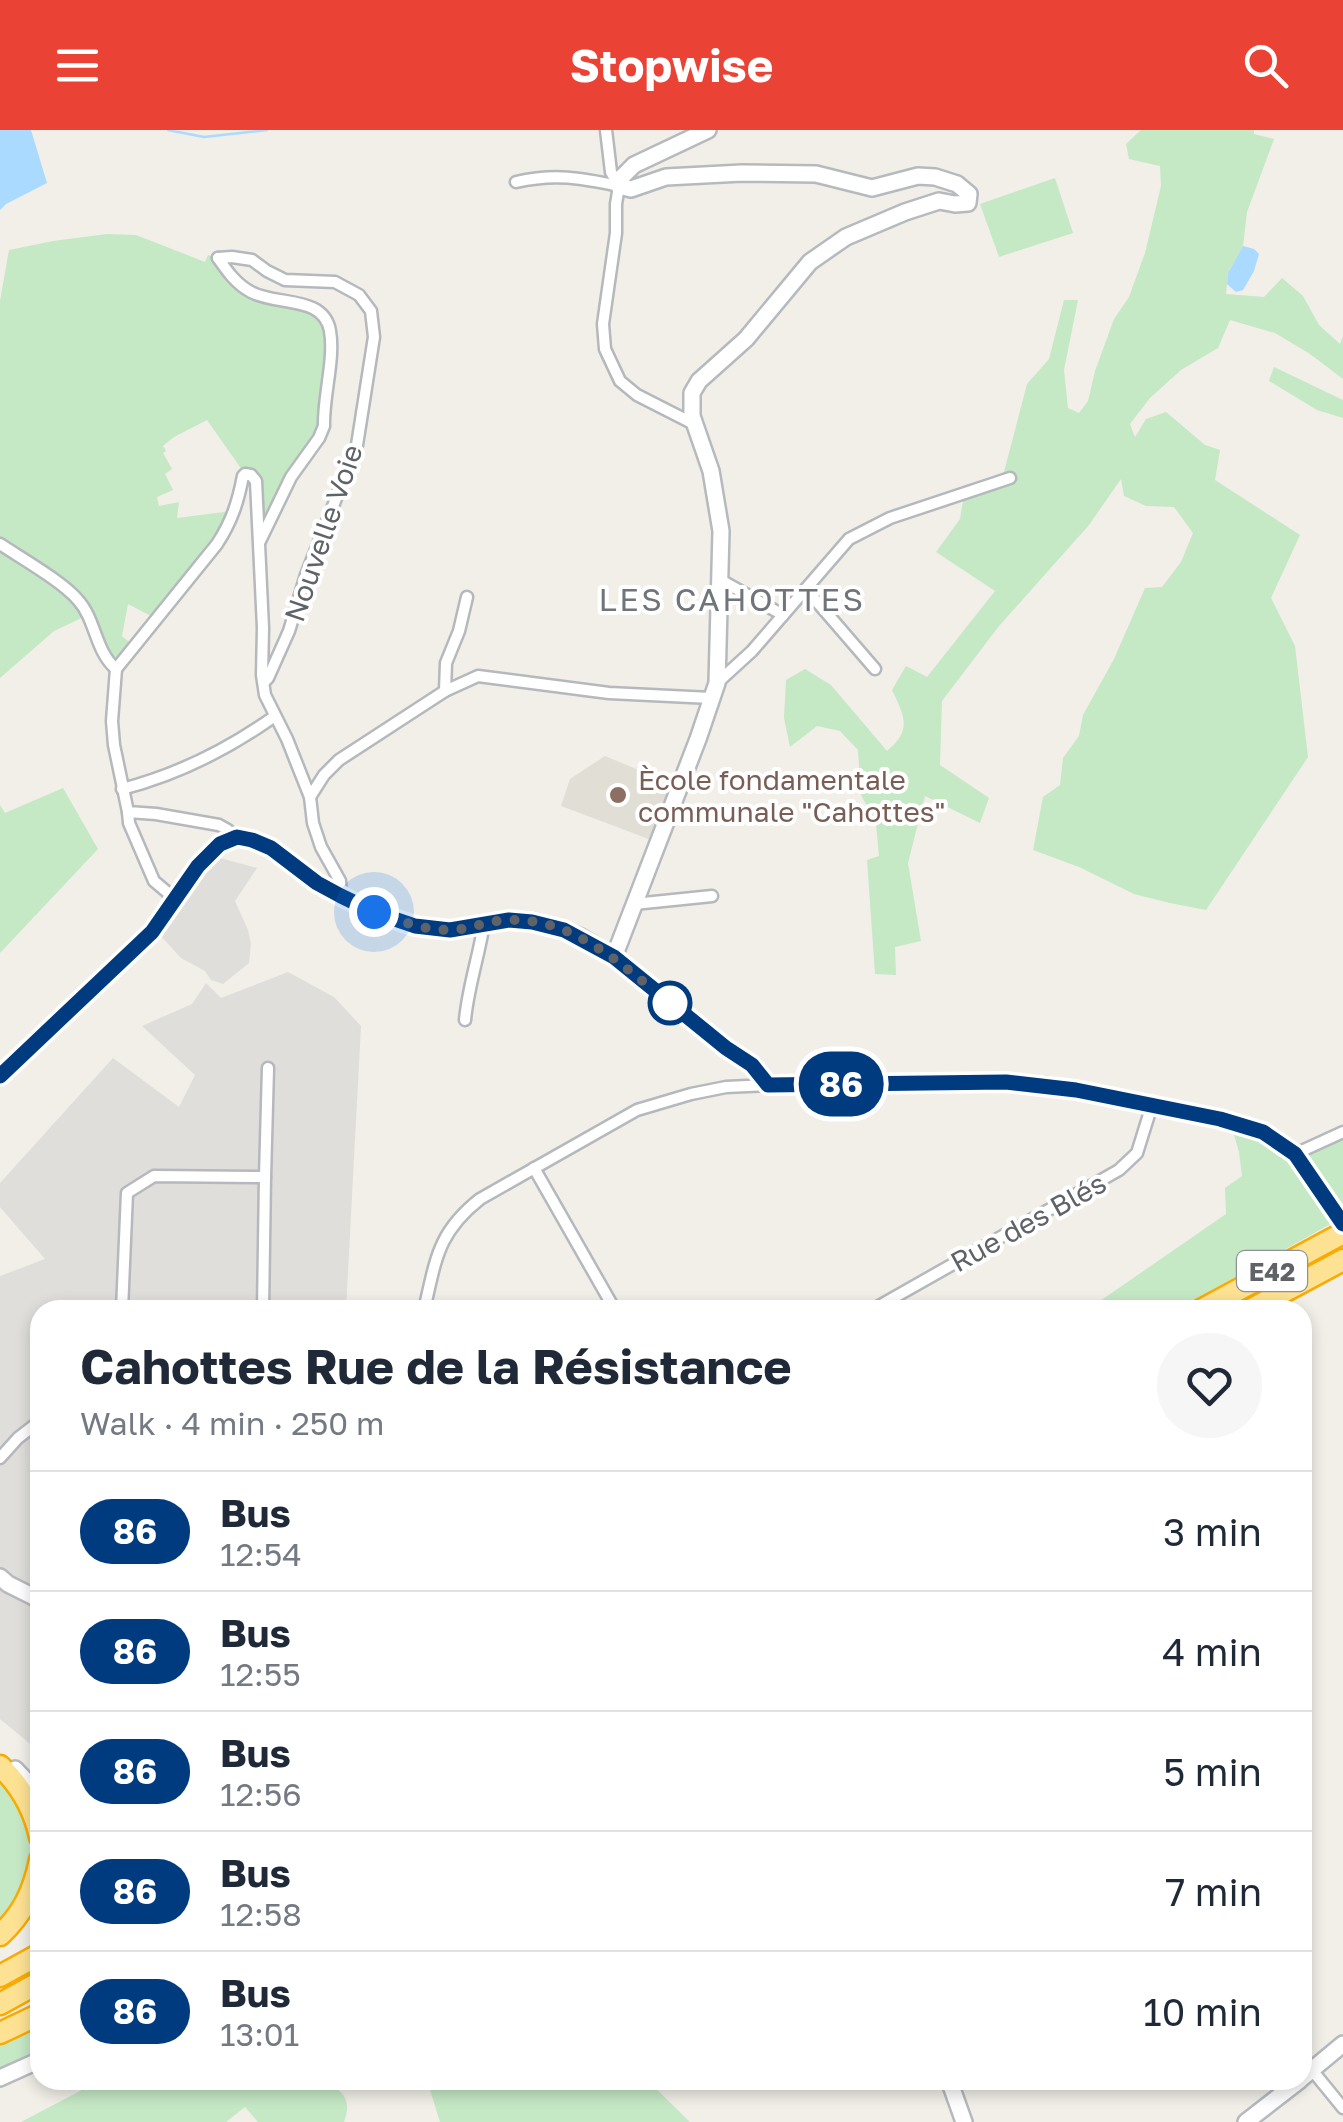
<!DOCTYPE html>
<html lang="en">
<head>
<meta charset="utf-8">
<style>
	:root { --surface:#fff; --page:#f6f6f7; --text:#1f2937; --muted:#747a83; --line:#e0e1e3; --accent:#ea4335 }
	body { margin:0; font-family:"Golos Text",sans-serif; background:var(--page); color:var(--text); height:100vh; display:flex; flex-direction:column; font-size:38px; white-space:nowrap }
	* { box-sizing:border-box; margin:0 }
	p { font-size:32px; color:var(--muted) }
	.icon { flex:none; width:55px; height:55px; fill:none; stroke:currentColor; stroke-width:2; stroke-linecap:round; stroke-linejoin:round }
	.map { position:relative; flex:1; overflow:hidden }
	.details { position:absolute; left:30px; top:1170px; width:1282px; height:790px; display:flex; flex-direction:column; background:var(--surface); border-radius:30px; box-shadow:0 5px 15px #0003 }
	.details>* { flex:none }
	.badge { padding:0 20px; border-radius:32px; font-size:35px; line-height:65px }
	.you { position:absolute; width:50px; height:50px; margin:-25px; border:8px solid #fff; border-radius:50%; background:#1a73e8; box-shadow:0 0 0 15px #1a73e833 }
	.map>.badge { position:absolute; translate:-50% -50%; box-shadow:0 0 0 5px #fff }
	.round { display:grid; place-items:center; flex:none; width:105px; height:105px; border-radius:52px; background:var(--page) }
	.head { display:flex; align-items:center; justify-content:space-between; height:170px; padding:0 50px }
	h1 { font-size:48px; font-weight:700; line-height:75px }
	ul { padding:0; list-style:none }
	li { display:flex; align-items:center; gap:30px; height:120px; padding:0 50px; border-top:2px solid var(--line) }
	li div { flex:1 }
	li b { display:block; font-size:38px }
	li em { font-style:normal }
	li .badge { min-width:110px; font-weight:700; text-align:center }
	header { display:flex; justify-content:space-between; align-items:center; height:130px; padding:0 50px; background:var(--accent); color:#fff; font-size:45px; font-weight:700 }
	.map>svg:first-child { display:block }
</style>
</head>
<body>
<header><svg class="icon" aria-label="menu" viewBox="0 0 24 24"><path d="M4 6h16M4 12h16M4 18h16"/></svg>Stopwise<svg class="icon" aria-label="search" viewBox="0 0 24 24"><circle cx="10" cy="10" r="6"/><path d="M15 15l6 6"/></svg></header>
<div class="map">
<svg width="1343" height="1992" viewBox="0 0 1343 1992">
	<rect width="100%" height="100%" fill="#f1efe8"/>
	<g fill="#e0deda">
		<polygon points="220,728 257,738 235,771 248,800 251,814 249,833 223,854 211,850 205,841 181,828 158,803 201,743"/>
		<polygon points="288,842 334,867 361,896 346,1180 40,1180 40,1622 0,1589 0,1146 45,1129 0,1077 0,1053 113,928 179,977 195,945 142,896 192,874 206,853 221,868"/>
	</g>
	<polygon fill="#e1ded6" points="605,626 675,655 654,711 561,676 570,649"/>
	<g fill="#c5e8c5">
		<path d="M1141,0h113v4l20,5 -27,73 -4,34 -15,27 -2,21 38,3 18,-19 21,18 16,29 21,19 3,-8v43l-33,-25 -35,-21 -45,-13 -12,28 -37,22 -31,28 -20,26 5,13 11,-18 20,-7 39,33 15,5 -5,30 85,55 -29,63 24,48 13,111 -102,153 -36,-7 -36,-9 -55,-27 -46,-17 10,-53 17,-12 3,-27 16,-22 4,-21 31,-56 31,-71 17,-1 19,-25 12,-29 -19,-26 -28,-1 -22,-10 -3,-17 -32,46 -90,101 -57,75 -2,64 49,33 -9,25 -55,-27 -17,67 13,78 -26,6 1,28 -21,-1 -8,-114 12,-4 -3,-33 -15,-28 -3,-45 -18,-19 -23,-5 -27,21 -6,-29 2,-38 19,-11 26,16 56,66c25,-21 18,-34 5,-61l14,-24 21,11 68,-86 -59,-39 24,-33 5,-31 24,-6 15,-10 23,-88 22,-25 15,-59h14l-14,70 4,38 11,5 9,-12 7,-30 19,-52 15,-22 16,-44 16,-67 -1,-20 -31,-7 -3,-15z"/>
		<polygon points="1055,48 1073,103 999,127 980,74"/>
		<polygon points="107,104 136,105 205,132 208,125 218,128 251,162 314,178 331,205 324,296 264,404 256,351 245,344 207,290 174,307 163,316 166,321 163,323 172,339 165,344 173,360 157,367 159,376 179,372 177,388 232,381 153,487 128,474 122,506 131,514 118,533 111,532 88,485 54,501 0,548 0,171 9,120 53,111"/>
		<polygon points="1274,237 1343,270 1343,288 1317,280 1269,251"/>
		<polygon points="63,658 98,719 0,823 0,675 5,683"/>
		<polygon points="1228,984 1262,995 1306,1025 1343,1007 1343,1087 1176,1180 1087,1180 1226,1084 1225,1058 1242,1046 1239,1022"/>
		<polygon points="0,1647 19,1664 37,1708 36,1736 27,1762 0,1796"/>
		<polygon points="40,1891 40,1922 0,1941 0,1910"/>
		<path d="M101,1950h227c16,15 24,19 16,42h-86l-13,-15 -19,15h-205z"/>
		<polygon points="427,1950 647,1950 690,1992 440,1992"/>
	</g>
	<g fill="#aadaff">
		<polygon points="0,0 31,0 47,53 6,74 0,80"/>
		<polygon points="1243,116 1254,119 1259,124 1254,141 1243,160 1236,162 1227,154 1228,143"/>
	</g>
	<g fill="none" stroke-linecap="round" stroke-linejoin="round">
		<polyline stroke="#aadaff" stroke-width="2.5" points="168,0 204,7 267,0"/>
		<g stroke="#b5b8bc" stroke-width="15">
			<g id="street">
				<polyline points="606,0 611,42 619,56 616,74 616,103 603,194 605,219 620,251 637,265 694,294"/>
				<path d="M516,52c39,-9 65,-4 103,4"/>
				<polyline points="218,128 232,127 252,130 267,141 285,150 335,152 359,165 371,181 374,207 357,315 306,445 289,501 268,548 264,552"/>
				<path d="M218,128c9,13 18,26 33,34 26,14 73,3 79,39 5,28 -7,66 -6,95l-5,12 -28,39 -31,64"/>
				<path d="M0,414c21,14 63,38 78,56 18,20 17,51 38,69l-4,52 2,24 14,67 28,2 63,11 9,5 2,10"/>
				<polyline points="719,449 783,485"/>
				<polyline points="806,459 875,539"/>
				<path d="M116,539l101,-125c15,-23 21,-42 26,-68l2,-2 6,1 5,6 7,147 -1,47 3,20 22,44 23,58 3,26 8,24 19,34 1,14"/>
				<polyline points="717,553 752,521 849,409 890,388 1010,348"/>
				<polyline points="445,561 446,533 459,501 467,467"/>
				<path d="M122,659c54,-14 108,-41 153,-73"/>
				<polyline points="310,667 324,645 339,630 445,561 478,546 609,563 711,568"/>
				<polyline points="128,682 129,693 154,751 174,768"/>
				<polyline points="634,774 712,766"/>
				<path d="M465,890c3,-33 14,-64 19,-97"/>
				<polyline points="1295,1024 1343,1002"/>
				<polyline points="534,1038 615,1180"/>
				<polyline points="265,1047 268,938"/>
				<polyline points="122,1180 127,1063 154,1046 265,1047 263,1180"/>
				<path d="M424,1180c12,-50 13,-77 56,-111l157,-89 54,-16 35,-7 42,-2"/>
				<polyline points="872,1180 1119,1040 1137,1023 1152,975"/>
				<polyline points="0,1328 18,1308 40,1291"/>
				<polyline points="1312,1940 1343,1978"/>
			</g>
		</g>
		<g stroke="#b6babf" stroke-width="20">
			<g id="secondary">
				<polyline points="614,827 698,609 717,553 721,401 711,341 692,286 692,263 699,251 746,209 810,132 846,107 905,82 939,71 955,74 968,73 969,64 957,54 935,47 918,46 872,58 816,44 742,43 666,47 631,59 619,56 619,50 634,35 708,0"/>
				<polyline points="0,946 151,802 198,736 220,714 237,707 253,710 271,718 317,753 341,765 374,781 415,796 451,800 509,790 532,791 564,800 581,807 614,827 726,918 753,935 768,955 1006,952 1050,956 1102,965 1219,989 1263,1002 1295,1024 1343,1094"/>
				<polyline points="0,1447 8,1454 40,1470"/>
				<polyline points="15,1639 40,1665"/>
				<polyline points="0,1948 40,1930"/>
				<polyline points="1302,1948 1343,1914"/>
				<polyline points="949,1950 964,1992"/>
				<polyline points="1246,1992 1300,1950"/>
			</g>
		</g>
		<g stroke="#f9ab00" stroke-width="25">
			<g id="highway">
				<polyline points="1201,1180 1343,1103"/>
				<polyline points="1250,1180 1343,1130"/>
				<path d="M0,1636c21,20 34,43 40,71"/>
				<path d="M0,1805c23,-21 34,-45 40,-75"/>
				<polyline points="0,1846 40,1824"/>
				<polyline points="0,1874 40,1852"/>
				<polyline points="0,1903 40,1884"/>
			</g>
		</g>
		<use href="#street" stroke="#fff" stroke-width="10"/>
		<use href="#secondary" stroke="#fff" stroke-width="15"/>
		<use href="#highway" stroke="#fde293" stroke-width="20"/>
	</g>
	<g fill="none" stroke-linecap="round" stroke-linejoin="round">
		<g stroke="#fff" stroke-width="22">
			<polyline id="line" points="0,946 152,802 198,736 220,714 237,707 252,710 271,718 317,753 341,766 374,782 415,796 450,800 509,790 532,792 564,800 614,827 726,918 752,935 768,955 1006,952 1076,960 1220,989 1263,1002 1295,1024 1343,1094"/>
		</g>
		<use href="#line" stroke="#003b80" stroke-width="15"/>
		<path stroke="#5f6368" stroke-width="10" stroke-dasharray="0 18" d="M374,782c24,8 48,18 75,18 20,0 40,-10 60,-10 66,-2 113,46 161,83"/>
	</g>
	<circle fill="#8d6e63" stroke="#fff" stroke-width="4" cx="618" cy="665" r="10"/>
	<circle fill="#fff" stroke="#003b80" stroke-width="5" cx="670" cy="873" r="20"/>
	<g text-anchor="middle" dominant-baseline="central" stroke-width="8" stroke-linejoin="round" paint-order="stroke">
		<rect fill="#fff" stroke="#8f9295" stroke-width="2.5" x="1237" y="1121" width="70" height="40" rx="8"/>
		<g font-size="25" font-weight="bold" fill="#5f6368">
			<text x="1272" y="1141">E42</text>
		</g>
		<g font-size="28" fill="#5f6368" stroke="#fff">
			<text transform="translate(323 403) rotate(-71)">Nouvelle Voie</text>
			<text transform="translate(1028 1092) rotate(-29)">Rue des Blés</text>
		</g>
		<g font-size="28" fill="#785e54" stroke="#fff" text-anchor="start">
			<text x="638" y="649">Ècole fondamentale<tspan x="638" dy="32">communale "Cahottes"</tspan></text>
		</g>
		<g font-size="32" letter-spacing="2.5" fill="#70757a" stroke="#fff">
			<text x="732" y="469">LES CAHOTTES</text>
		</g>
	</g>
</svg>
<div class="you" style="left:374px;top:782px"></div>
<b class="badge" style="left:841px;top:954px;background:#003b80;color:#fff">86</b>
<section class="details">
<div class="head"><div><h1>Cahottes Rue de la Résistance</h1><p>Walk · 4 min · 250 m</p></div><a class="round"><svg class="icon" aria-label="heart" viewBox="0 0 24 24"><path d="M12 20l-8-8c-3-5 5-10 8-4 3-6 11-1 8 4z"/></svg></a></div>
<ul>
<li><span class="badge" style="background:#003b80;color:#fff">86</span><div><b>Bus</b><p>12:54</p></div><em>3 min</em></li>
<li><span class="badge" style="background:#003b80;color:#fff">86</span><div><b>Bus</b><p>12:55</p></div><em>4 min</em></li>
<li><span class="badge" style="background:#003b80;color:#fff">86</span><div><b>Bus</b><p>12:56</p></div><em>5 min</em></li>
<li><span class="badge" style="background:#003b80;color:#fff">86</span><div><b>Bus</b><p>12:58</p></div><em>7 min</em></li>
<li><span class="badge" style="background:#003b80;color:#fff">86</span><div><b>Bus</b><p>13:01</p></div><em>10 min</em></li>
</ul>
</section>
</div>
</body>
</html>
